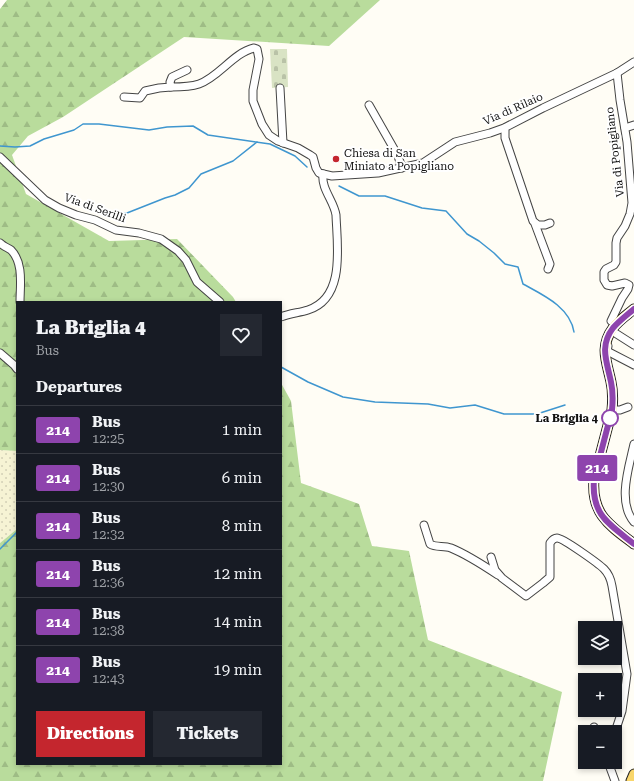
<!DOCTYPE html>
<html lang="en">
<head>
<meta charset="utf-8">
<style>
	:root { --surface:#171b24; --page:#242831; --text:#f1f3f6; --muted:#9ea1a6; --line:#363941; --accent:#c4262e }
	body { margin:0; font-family:"Roboto Serif",serif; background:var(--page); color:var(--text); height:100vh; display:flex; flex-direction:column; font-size:15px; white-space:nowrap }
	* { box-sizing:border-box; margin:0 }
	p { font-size:13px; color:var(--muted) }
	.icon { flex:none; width:22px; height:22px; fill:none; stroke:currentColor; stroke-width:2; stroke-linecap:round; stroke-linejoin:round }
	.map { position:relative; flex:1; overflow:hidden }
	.details { position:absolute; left:16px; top:301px; width:266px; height:464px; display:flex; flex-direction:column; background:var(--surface); border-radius:0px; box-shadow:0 2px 6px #0003 }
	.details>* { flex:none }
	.badge { padding:0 8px; border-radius:3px; font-size:14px; line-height:26px }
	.buttons { position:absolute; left:578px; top:621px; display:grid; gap:8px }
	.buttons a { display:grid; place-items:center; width:44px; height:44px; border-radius:0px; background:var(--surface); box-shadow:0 2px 6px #0003; font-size:20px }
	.map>.badge { position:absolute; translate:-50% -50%; box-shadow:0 0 0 2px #fff }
	h2 { padding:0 20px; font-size:15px; line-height:36px }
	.round { display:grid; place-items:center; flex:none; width:42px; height:42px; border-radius:0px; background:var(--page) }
	.overview { display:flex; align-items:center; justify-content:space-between; height:68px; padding:0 20px }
	h1 { font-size:19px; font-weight:800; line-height:30px }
	.button { display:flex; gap:8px; margin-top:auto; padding:8px 20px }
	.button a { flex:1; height:46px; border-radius:0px; background:var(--accent); color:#fff; font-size:16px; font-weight:800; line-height:46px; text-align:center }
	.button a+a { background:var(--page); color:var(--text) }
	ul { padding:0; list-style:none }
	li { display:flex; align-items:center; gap:12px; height:48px; padding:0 20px; border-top:1px solid var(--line) }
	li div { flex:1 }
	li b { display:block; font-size:15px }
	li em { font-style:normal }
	li .badge { min-width:44px; font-weight:700; text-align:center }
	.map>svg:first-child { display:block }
</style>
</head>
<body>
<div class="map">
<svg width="634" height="781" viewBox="0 0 634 781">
	<defs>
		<pattern id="farmland-dots" width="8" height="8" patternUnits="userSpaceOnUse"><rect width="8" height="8" fill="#f6f3d4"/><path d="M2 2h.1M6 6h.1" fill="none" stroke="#d2cfb5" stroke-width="1.8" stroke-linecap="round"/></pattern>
		<pattern id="forest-firs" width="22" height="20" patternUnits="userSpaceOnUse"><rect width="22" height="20" fill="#b9dc9c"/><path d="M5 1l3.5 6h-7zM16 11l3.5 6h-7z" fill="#9ebc85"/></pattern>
		<pattern id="cemetery-stones" width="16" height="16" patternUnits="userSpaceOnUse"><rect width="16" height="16" fill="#d9e3c4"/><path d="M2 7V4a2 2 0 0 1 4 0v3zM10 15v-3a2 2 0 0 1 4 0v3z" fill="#b9c2a7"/></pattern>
	</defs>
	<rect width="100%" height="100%" fill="#fffdf5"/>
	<polygon fill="url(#farmland-dots)" points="0,450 17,451 17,529 0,543"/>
	<g fill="url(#forest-firs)">
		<polygon points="7,0 380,0 329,46 184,37 63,117 28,136 12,155 26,194 109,241 177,239 233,297 236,302 17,302 17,451 0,450 0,9"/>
		<polygon points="281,383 291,401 301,483 359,504 372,546 409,551 428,640 562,692 543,781 0,781 0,543 17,529 17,764 281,764"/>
	</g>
	<polygon fill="url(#cemetery-stones)" points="270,49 287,49 288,87 272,88"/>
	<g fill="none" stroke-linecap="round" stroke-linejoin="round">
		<g stroke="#3f96cf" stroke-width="1.5">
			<polyline points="0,146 15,147 30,146 44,139 74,130 83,124 99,124 149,130 167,127 193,126 208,135 270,144 295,156 307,167"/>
			<path d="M339,186l20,10h26l37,12 24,3 21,23 12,7 15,12 11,11 13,3 5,17c20,11 47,23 51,48"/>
			<polyline points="94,210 127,213 165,198 175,195 189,188 201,174 233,161 257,142"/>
			<polyline points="281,367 308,382 343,397 375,402 428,404 450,408 475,405 504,414 537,414 565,405"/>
			<polyline points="0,549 17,532"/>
		</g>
		<g stroke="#444" stroke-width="9">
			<g id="minor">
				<path d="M187,70l-15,7 -2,5 1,5c9,0 19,0 28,-3 20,-7 34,-31 55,-36l3,1 2,10 -6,31v11l9,23 7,11 9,6 20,7 12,7 3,2 3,11 3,5 13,3 46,-3 45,-10 32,-21 35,-9 14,-5 39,-20 74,-35 17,-11"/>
				<polyline points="280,88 283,143"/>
				<polyline points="124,97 140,98 145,91 159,88 171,87"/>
				<polyline points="369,105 398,156 402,168"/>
				<polyline points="505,128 505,138 533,221 538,225 545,225 550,223"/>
				<polyline points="625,128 634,125"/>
				<polyline points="0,157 45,200 59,208 76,215 95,220 116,230 139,233 161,239 178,251 186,260 197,282 220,302"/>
				<polyline points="535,224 550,264 548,269"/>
				<path d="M0,243c3,3 8,5 11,7 13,13 9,36 9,52"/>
				<path d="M281,317c9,-4 18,-4 27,-7 38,-12 29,-65 28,-95 -2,-14 -15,-26 -13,-41"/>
				<polyline points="617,324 611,321 622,298 628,289 629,285 625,283 612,286 607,285 604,280 604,272 606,269 614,265 616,262 616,243 617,238 625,226 630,214 632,203 627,142 620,100 617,73"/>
				<polyline points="612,331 634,345"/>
				<polyline points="608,346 607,351 634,365"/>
				<polyline points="0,353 14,365 17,369"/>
				<polyline points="612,410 620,410 628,407"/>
				<path d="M634,444c-5,23 -17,58 0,78"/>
				<path d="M424,525l6,19c6,4 14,1 21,4 17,7 32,17 47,27"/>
				<path d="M491,557l4,13 7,8 24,18 17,-13 7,-6v-34c2,-3 4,-5 7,-5 6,0 42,26 47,31 5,5 7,11 8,17l15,88 -5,37 -7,21"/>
				<polyline points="594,727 596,732"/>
				<polyline points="608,762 615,781"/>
			</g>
		</g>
		<g stroke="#222" stroke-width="11">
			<g id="major">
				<path d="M634,309c-7,6 -15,11 -21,19 -14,19 -6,34 -2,54 2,9 2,18 1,28l-18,69c-3,35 15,46 40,65"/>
				<polyline points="631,781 634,774"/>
			</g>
		</g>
		<use href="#minor" stroke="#fff" stroke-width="7"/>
		<use href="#major" stroke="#f9d66b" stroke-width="9"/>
	</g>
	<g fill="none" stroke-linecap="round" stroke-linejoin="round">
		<g stroke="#fff" stroke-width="9">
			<path id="line" d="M634,309c-7,6 -15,12 -21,19 -14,18 -6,34 -2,54 2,9 2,18 1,28l-18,69c-3,36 15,45 40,65"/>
		</g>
		<use href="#line" stroke="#8e44ad" stroke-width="6"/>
	</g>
	<circle fill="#c4262e" stroke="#fff" stroke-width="1.5" cx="336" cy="159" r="4"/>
	<circle fill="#fff" stroke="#8e44ad" stroke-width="2" cx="610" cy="418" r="8"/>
	<g text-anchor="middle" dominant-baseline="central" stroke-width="4" stroke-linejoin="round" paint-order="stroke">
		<g font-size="11" fill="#111" stroke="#fff">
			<text transform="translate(513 109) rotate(-24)">Via di Rilaio</text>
			<text transform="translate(615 152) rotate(-97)">Via di Popigliano</text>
			<text transform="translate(95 208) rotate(20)">Via di Serilli</text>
		</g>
		<g font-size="11" fill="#111" stroke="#fff" text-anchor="start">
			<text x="344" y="153">Chiesa di San<tspan x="344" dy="13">Miniato a Popigliano</tspan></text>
		</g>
		<g font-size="11" font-weight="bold" fill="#111" stroke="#fff" text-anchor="end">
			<text x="598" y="418">La Briglia 4</text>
		</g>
	</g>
</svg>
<div class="buttons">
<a><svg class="icon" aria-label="layers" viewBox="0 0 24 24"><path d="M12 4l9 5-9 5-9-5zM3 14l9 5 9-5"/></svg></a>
<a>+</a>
<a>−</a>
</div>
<b class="badge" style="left:597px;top:468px;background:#8e44ad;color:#fff">214</b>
<section class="details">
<div class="overview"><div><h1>La Briglia 4</h1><p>Bus</p></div><a class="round"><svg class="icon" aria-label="heart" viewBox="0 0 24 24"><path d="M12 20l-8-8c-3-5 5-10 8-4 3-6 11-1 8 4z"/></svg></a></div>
<h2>Departures</h2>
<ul>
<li><span class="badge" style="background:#8e44ad;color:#fff">214</span><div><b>Bus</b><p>12:25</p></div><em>1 min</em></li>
<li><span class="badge" style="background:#8e44ad;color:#fff">214</span><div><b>Bus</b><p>12:30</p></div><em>6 min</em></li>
<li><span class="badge" style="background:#8e44ad;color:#fff">214</span><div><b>Bus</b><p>12:32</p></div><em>8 min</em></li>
<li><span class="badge" style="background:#8e44ad;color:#fff">214</span><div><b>Bus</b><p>12:36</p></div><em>12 min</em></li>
<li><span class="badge" style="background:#8e44ad;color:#fff">214</span><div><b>Bus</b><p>12:38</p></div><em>14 min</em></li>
<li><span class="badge" style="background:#8e44ad;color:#fff">214</span><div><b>Bus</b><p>12:43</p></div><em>19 min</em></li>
</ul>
<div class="button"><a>Directions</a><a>Tickets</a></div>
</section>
</div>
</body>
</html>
